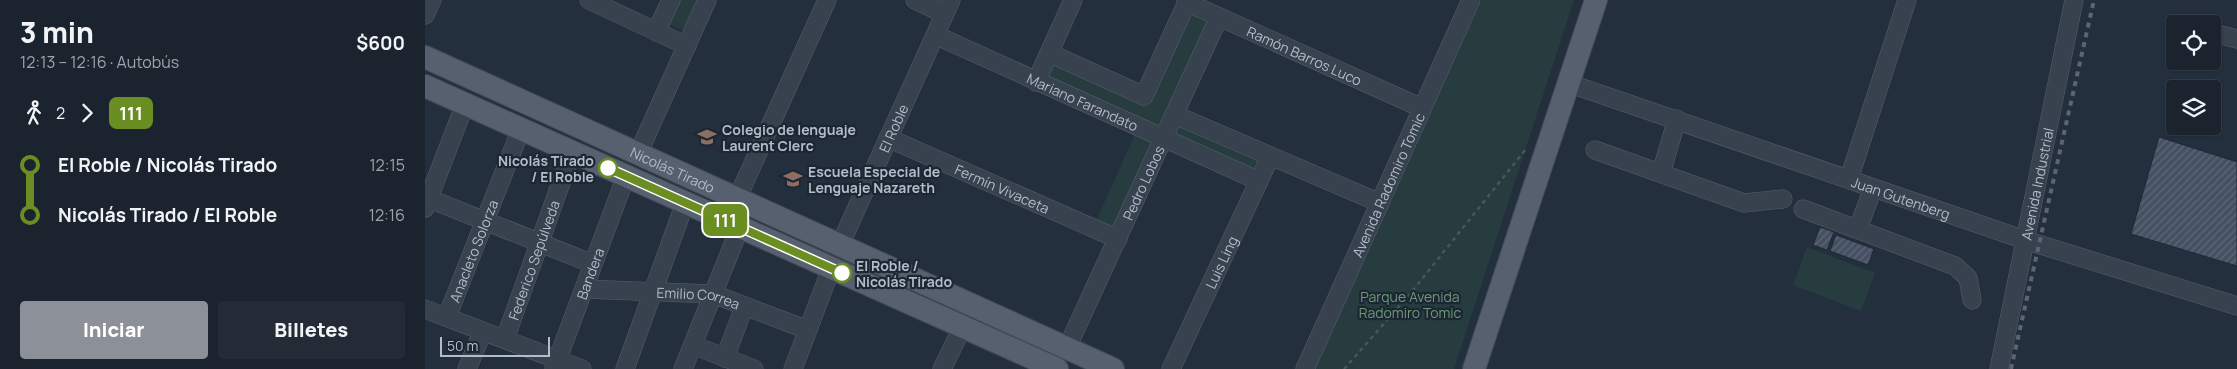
<!DOCTYPE html>
<html lang="es">
<head>
<meta charset="utf-8">
<style>
	:root { --surface:#1b232e; --page:#242b36; --text:#f1f3f6; --muted:#a0a4aa; --line:#39404a; --accent:#8c9099 }
	body { margin:0; font-family:Manrope,sans-serif; background:var(--page); color:var(--text); height:100vh; display:flex; flex-direction:column; font-size:19px; white-space:nowrap }
	* { box-sizing:border-box; margin:0 }
	p { font-size:16px; color:var(--muted) }
	.icon { flex:none; width:28px; height:28px; fill:none; stroke:currentColor; stroke-width:2; stroke-linecap:round; stroke-linejoin:round }
	.map { position:relative; flex:1; overflow:hidden }
	.details { display:flex; flex-direction:column; background:var(--surface); width:425px }
	.details>* { flex:none }
	.badge { padding:0 10px; border-radius:8px; font-size:18px; line-height:32px }
	.fabs { position:absolute; left:1741px; top:15px; display:grid; gap:10px }
	.fabs a { display:grid; place-items:center; width:55px; height:55px; border-radius:5px; background:var(--surface); box-shadow:0 1px 4px #0004,0 0 0 1px var(--line); font-size:25px }
	.scale { position:absolute; left:15px; bottom:12px; width:110px; box-sizing:border-box; padding-left:5px; border:2px solid #b4bcc9; border-top:0; font-size:14px; line-height:18px; white-space:nowrap; color:#b4bcc9; -webkit-text-stroke:4px #1d2633; paint-order:stroke }
	.map>.badge { position:absolute; translate:-50% -50%; box-shadow:0 0 0 2px #fff }
	.legs { display:flex; align-items:center; gap:8px; height:55px; padding:0 20px; font-size:16px }
	.legs p { margin-inline-start:auto }
	.summary { display:flex; align-items:center; justify-content:space-between; height:85px; padding:0 20px }
	h1 { font-size:28px; font-weight:800; line-height:38px }
	.action { display:flex; gap:10px; margin-top:auto; padding:10px 20px }
	.action a { flex:1; height:58px; border-radius:5px; background:var(--accent); color:#fff; font-size:20px; font-weight:800; line-height:58px; text-align:center }
	.action a+a { background:var(--page); color:var(--text) }
	ul { padding:0 20px; list-style:none }
	li { display:flex; align-items:center; gap:18px; height:50px; font-size:19px }
	li i { display:grid; place-items:center; width:8px; height:100%; margin:0 6px; background:currentColor }
	li i::after { content:''; width:12px; height:12px; margin:-6px; border:4px solid; border-radius:50%; background:var(--surface) }
	li p { margin-inline-start:auto }
	li:first-child i { background:linear-gradient(#0000 50%,currentColor 0) }
	li:last-child i { background:linear-gradient(currentColor 50%,#0000 0) }
	main { display:flex; flex:1; min-height:0 }
	.map>svg:first-child { display:block }
</style>
</head>
<body>
<main>
<section class="details">
<div class="summary"><div><h1>3 min</h1><p>12:13 – 12:16 · Autobús</p></div><b>$600</b></div>
<div class="legs"><svg class="icon" aria-label="walk" viewBox="0 0 24 24"><circle cx="13" cy="4" r="2"/><path d="M13 8l-2 6 4 7M11 14l-3 7M7 12l3-4h3l4 4"/></svg>2<svg class="icon" aria-label="forward" viewBox="0 0 24 24"><path d="M9 5l7 7-7 7"/></svg><b class="badge" style="background:#6b8e23;color:#fff">111</b></div>
<ul>
<li><i style="color:#6b8e23"></i><b>El Roble / Nicolás Tirado</b><p>12:15</p></li>
<li><i style="color:#6b8e23"></i><b>Nicolás Tirado / El Roble</b><p>12:16</p></li>
</ul>
<div class="action"><a>Iniciar</a><a>Billetes</a></div>
</section>
<div class="map">
<svg width="1812" height="369" viewBox="0 0 1812 369">
	<defs>
		<pattern id="building-hatch" width="6" height="6" patternUnits="userSpaceOnUse" patternTransform="scale(1.25)"><rect width="6" height="6" fill="#455162"/><path d="M-1 1l2-2M0 6l6-6M5 7l2-2" fill="none" stroke="#5d6877"/></pattern>
	</defs>
	<rect width="100%" height="100%" fill="#242f3e"/>
	<g fill="#263c3f">
		<polygon points="252,0 274,0 260,31 242,23"/>
		<polygon points="1057,0 1149,0 1029,369 888,369"/>
		<polygon points="770,14 783,20 736,125 727,127 627,82 623,76 629,65 635,63 721,104 764,18"/>
		<polygon points="755,122 837,159 830,174 749,137"/>
		<polygon points="711,132 729,140 689,229 671,221"/>
		<polygon points="1382,247 1450,273 1436,311 1368,285"/>
	</g>
	<g fill="url(#building-hatch)" stroke="#1f2835">
		<polygon points="1734,137 1812,162 1812,266 1706,234"/>
		<polygon points="1395,227 1409,232 1402,250 1388,245"/>
		<polygon points="1411,235 1449,249 1443,265 1405,251"/>
	</g>
	<g fill="none" stroke-linecap="round" stroke-linejoin="round">
		<g stroke="#565f6c" stroke-width="19">
			<g id="minor">
				<polyline points="164,0 262,46"/>
				<polyline points="490,0 519,14"/>
				<path id="s1" d="M761,2l236,106"/>
				<polyline points="0,15 7,0"/>
				<polyline points="231,32 246,0"/>
				<polyline points="1789,33 1812,39"/>
				<path id="s2" d="M510,35l324,146"/>
				<polyline points="624,53 719,96 763,0"/>
				<polyline points="611,82 648,0"/>
				<path id="s3" d="M1143,83l457,157 212,66"/>
				<polyline points="750,115 955,203"/>
				<path id="s4" d="M463,138l230,101"/>
				<polyline points="1170,150 1319,203 1358,199"/>
				<polyline points="213,154 282,0"/>
				<polyline points="1236,173 1252,119"/>
				<polyline points="1424,179 1482,0"/>
				<polyline points="0,197 168,264"/>
				<polyline points="312,199 402,0"/>
				<polyline points="0,208 40,104"/>
				<polyline points="1378,209 1530,266 1543,278 1547,300"/>
				<polyline points="1433,229 1448,188"/>
				<path id="s5" d="M159,289l129,5 95,36"/>
				<polyline points="0,309 157,369"/>
				<path id="s6" d="M22,317l74,-188"/>
				<path id="s7" d="M80,339l67,-187"/>
				<polyline points="268,345 329,369"/>
				<path id="s8" d="M642,348l152,-331"/>
				<polyline points="300,358 319,307"/>
				<polyline points="42,369 58,331"/>
				<path id="s9" d="M129,369l72,-193"/>
				<polyline points="200,369 260,203"/>
				<polyline points="258,369 315,227"/>
				<path id="s10" d="M368,369l47,-124 111,-245"/>
				<polyline points="517,369 538,326"/>
				<path id="s11" d="M746,369l99,-212"/>
				<path id="s12" d="M880,369l166,-369"/>
				<path id="s13" d="M1574,369l75,-369"/>
			</g>
		</g>
		<g stroke="#414a57" stroke-width="24">
			<g id="major">
				<path id="s14" d="M0,57l688,312"/>
				<polyline points="0,86 632,369"/>
				<polyline points="1049,369 1171,0"/>
			</g>
		</g>
		<polyline stroke="#44595c" stroke-width="2.5" stroke-dasharray="4 4" stroke-linecap="butt" points="919,369 985,294 1101,149"/>
		<use href="#minor" stroke="#38414e" stroke-width="18"/>
		<use href="#major" stroke="#56606e" stroke-width="22"/>
		<polyline stroke="#5a6575" stroke-width="4" stroke-dasharray="5 5" stroke-linecap="butt" points="1586,369 1669,0"/>
	</g>
	<g fill="none" stroke-linecap="round" stroke-linejoin="round">
		<g stroke="#fff" stroke-width="11">
			<polyline id="line-1" points="183,168 417,273"/>
		</g>
		<use href="#line-1" stroke="#6b8e23" stroke-width="8"/>
	</g>
	<defs>
		<g id="school-bare" transform="scale(1.5)"><path d="M0-5L7-2L0 1L-7-2ZM-4 1L0 2.5L4 1V4Q0 6-4 4Z" fill="#8d6e63" stroke="#1d2633" stroke-width="2.5" paint-order="stroke"/></g>
	</defs>
	<g fill-rule="evenodd">
		<use href="#school-bare" x="282" y="137"/>
		<use href="#school-bare" x="368" y="179"/>
	</g>
	<g fill="#fff" stroke="#6b8e23" stroke-width="2.5">
		<circle cx="183" cy="168" r="9"/>
		<circle cx="417" cy="273" r="9"/>
	</g>
	<g text-anchor="middle" dominant-baseline="central" stroke-width="4.5" stroke-linejoin="round" paint-order="stroke">
		<g font-size="14" fill="#b4bcc9" stroke="#1d2633">
			<text stroke="none"><textPath href="#s1" startOffset="130">Ramón Barros Luco</textPath></text>
			<text stroke="none"><textPath href="#s2" startOffset="162">Mariano Farandato</textPath></text>
			<text stroke="none"><textPath href="#s10" startOffset="261">El Roble</textPath></text>
			<text stroke="none"><textPath href="#s14" startOffset="272">Nicolás Tirado</textPath></text>
			<text stroke="none"><textPath href="#s8" startOffset="182">Pedro Lobos</textPath></text>
			<text stroke="none"><textPath href="#s12" startOffset="202">Avenida Radomiro Tomic</textPath></text>
			<text stroke="none"><textPath href="#s13" startOffset="189">Avenida Industrial</textPath></text>
			<text stroke="none"><textPath href="#s4" startOffset="125">Fermín Vivaceta</textPath></text>
			<text stroke="none"><textPath href="#s3" startOffset="352">Juan Gutenberg</textPath></text>
			<text stroke="none"><textPath href="#s6" startOffset="71">Anacleto Solorza</textPath></text>
			<text stroke="none"><textPath href="#s7" startOffset="84">Federico Sepúlveda</textPath></text>
			<text stroke="none"><textPath href="#s11" startOffset="118">Luis Ling</textPath></text>
			<text stroke="none"><textPath href="#s9" startOffset="102">Bandera</textPath></text>
			<text stroke="none"><textPath href="#s5" startOffset="115">Emilio Correa</textPath></text>
		</g>
		<g font-size="14" font-weight="bold" fill="#b4bcc9" stroke="#1d2633" text-anchor="start">
			<text x="297" y="129">Colegio de lenguaje<tspan x="297" dy="16">Laurent Clerc</tspan></text>
			<text x="383" y="171">Escuela Especial de<tspan x="383" dy="16">Lenguaje Nazareth</tspan></text>
		</g>
		<g font-size="14" font-weight="bold" fill="#b4bcc9" stroke="#1d2633" text-anchor="end">
			<text x="169" y="160">Nicolás Tirado<tspan x="169" dy="16">/ El Roble</tspan></text>
			<text x="431" y="265" text-anchor="start">El Roble /<tspan x="431" dy="16">Nicolás Tirado</tspan></text>
		</g>
		<g font-size="14" fill="#6b9a76" stroke="#1d2633">
			<text x="985" y="296">Parque Avenida<tspan x="985" dy="16">Radomiro Tomic</tspan></text>
		</g>
	</g>
</svg>
<div class="fabs">
<a><svg class="icon" aria-label="locate" viewBox="0 0 24 24"><circle cx="12" cy="12" r="6"/><path d="M12 2v4M12 18v4M2 12h4M18 12h4"/></svg></a>
<a><svg class="icon" aria-label="layers" viewBox="0 0 24 24"><path d="M12 4l9 5-9 5-9-5zM3 14l9 5 9-5"/></svg></a>
</div>
<div class="scale">50 m</div>
<b class="badge" style="left:300px;top:220px;background:#6b8e23;color:#fff">111</b>
</div>
</main>
</body>
</html>
